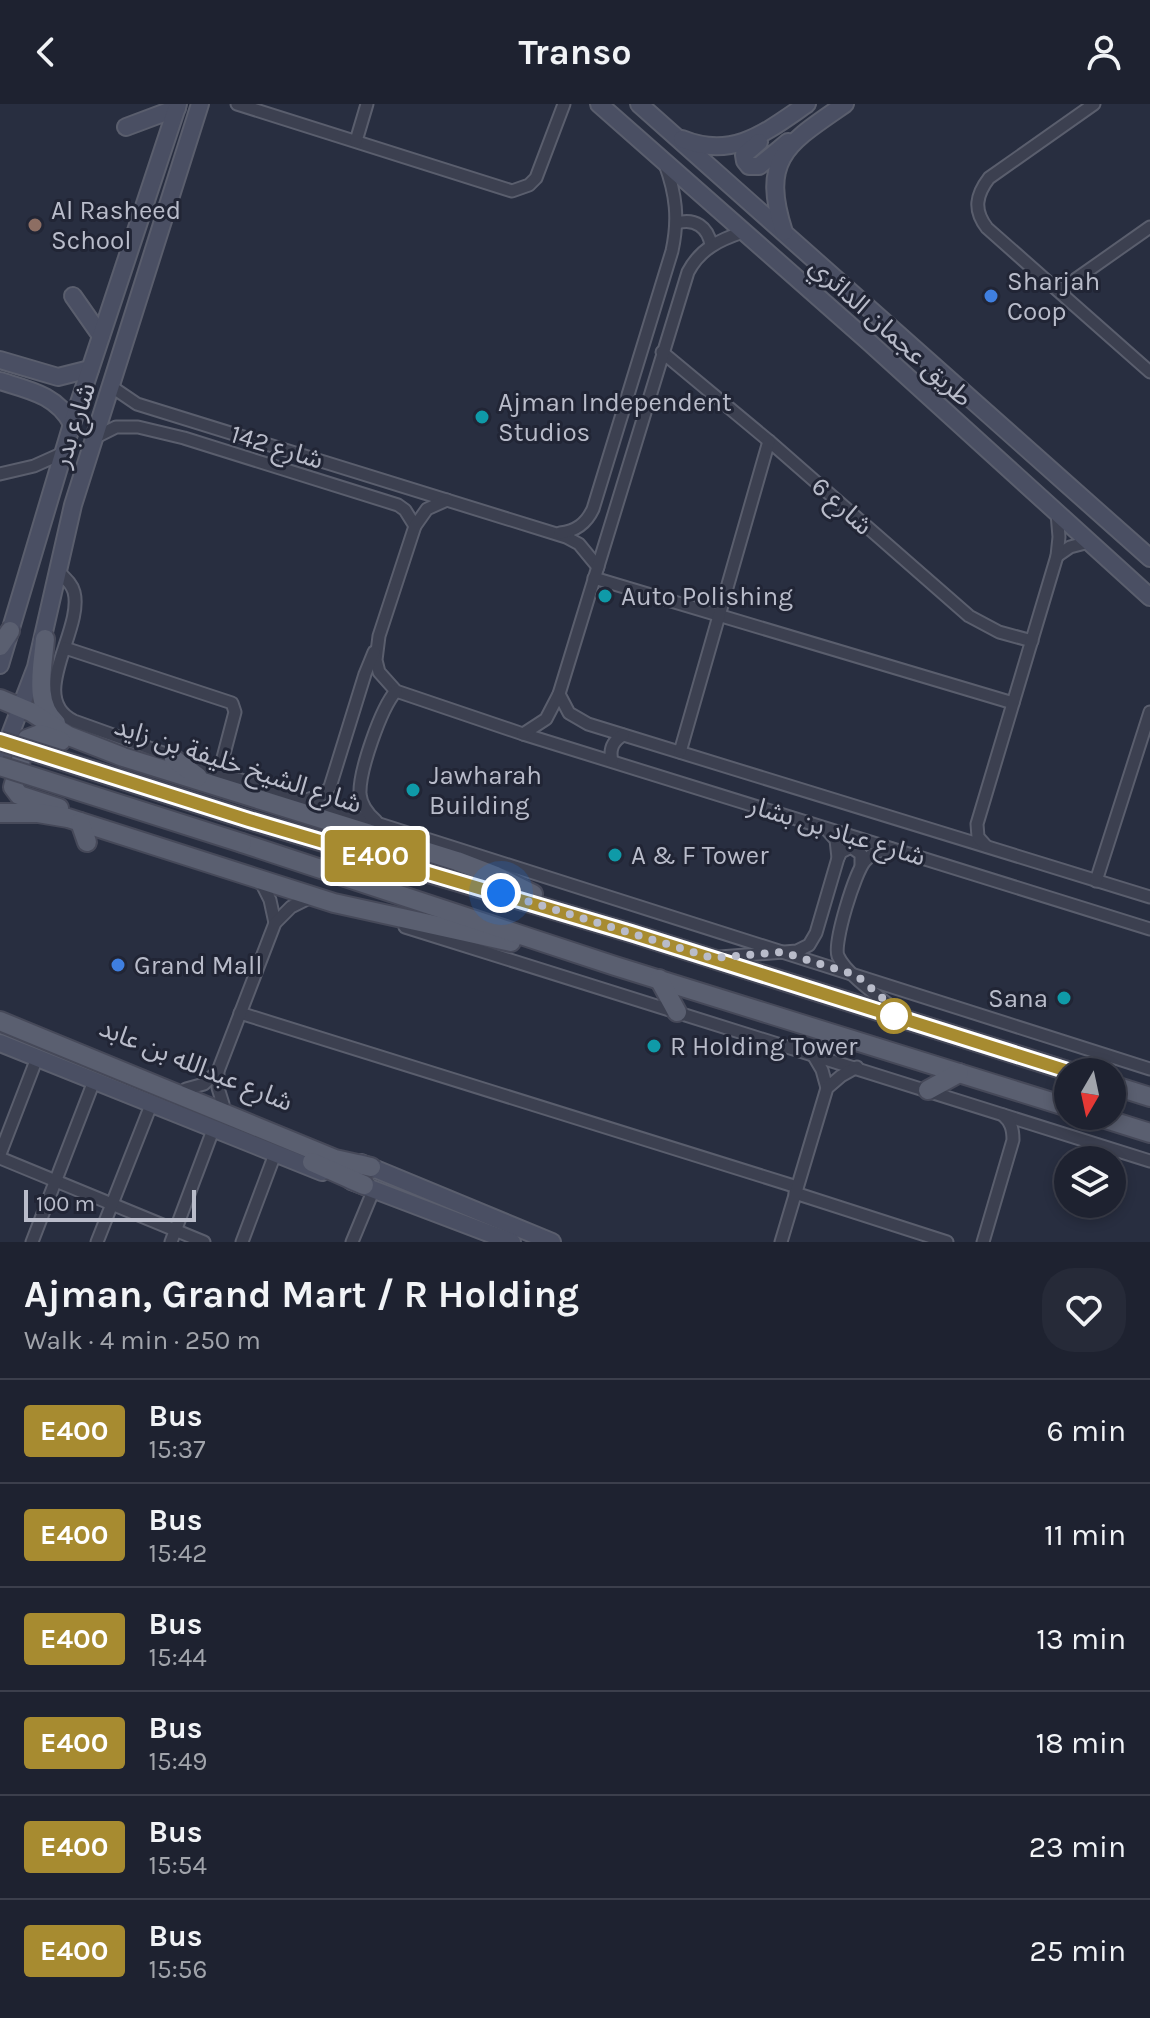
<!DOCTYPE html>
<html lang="en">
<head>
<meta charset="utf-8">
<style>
	:root { --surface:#1e2230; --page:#262a38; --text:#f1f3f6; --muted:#a1a4ab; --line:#3c3f4c }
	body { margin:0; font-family:Karla,"Noto Sans Arabic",sans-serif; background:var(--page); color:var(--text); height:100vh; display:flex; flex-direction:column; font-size:30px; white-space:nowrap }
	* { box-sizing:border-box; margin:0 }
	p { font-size:26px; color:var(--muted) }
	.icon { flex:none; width:44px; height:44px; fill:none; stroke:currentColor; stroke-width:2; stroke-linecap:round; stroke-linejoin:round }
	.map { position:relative; height:1138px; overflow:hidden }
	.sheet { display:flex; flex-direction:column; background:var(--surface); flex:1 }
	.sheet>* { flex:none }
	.badge { padding:0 16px; border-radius:6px; font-size:28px; line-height:52px }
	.needle { width:52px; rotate:189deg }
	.fabs { position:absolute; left:1054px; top:954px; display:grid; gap:16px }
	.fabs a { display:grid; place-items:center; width:72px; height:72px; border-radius:50%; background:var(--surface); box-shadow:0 4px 12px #0003,0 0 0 2px var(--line); font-size:40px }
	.scale { position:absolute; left:24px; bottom:20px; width:172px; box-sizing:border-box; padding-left:8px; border:4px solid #b9bcca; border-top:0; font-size:22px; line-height:28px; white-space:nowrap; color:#b9bcca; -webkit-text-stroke:6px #212535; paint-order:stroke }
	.you { position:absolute; width:40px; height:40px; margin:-20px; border:6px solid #fff; border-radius:50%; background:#1a73e8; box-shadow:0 0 0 12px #1a73e833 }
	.map>.badge { position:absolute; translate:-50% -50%; box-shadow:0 0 0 4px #fff }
	.round { display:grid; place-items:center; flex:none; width:84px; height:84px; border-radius:32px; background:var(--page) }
	.headline { display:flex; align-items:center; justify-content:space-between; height:136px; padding:0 24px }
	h1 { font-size:38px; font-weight:700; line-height:60px }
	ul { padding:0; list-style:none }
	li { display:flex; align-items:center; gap:24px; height:104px; padding:0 24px; border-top:2px solid var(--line) }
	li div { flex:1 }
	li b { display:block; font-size:30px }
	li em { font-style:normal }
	li .badge { min-width:88px; font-weight:700; text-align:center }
	header { display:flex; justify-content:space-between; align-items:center; height:104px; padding:0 24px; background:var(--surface); font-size:36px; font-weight:700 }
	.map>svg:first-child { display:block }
</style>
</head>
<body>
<header><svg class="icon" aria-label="back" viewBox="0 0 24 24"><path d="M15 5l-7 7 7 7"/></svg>Transo<svg class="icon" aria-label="person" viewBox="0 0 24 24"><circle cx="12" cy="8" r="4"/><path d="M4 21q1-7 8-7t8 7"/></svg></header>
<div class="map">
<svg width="1150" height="1138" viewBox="0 0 1150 1138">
	<rect width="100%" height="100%" fill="#282e40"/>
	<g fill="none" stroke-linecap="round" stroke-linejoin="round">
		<g stroke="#5a5e6d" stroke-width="15">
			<g id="street">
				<polyline points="237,0 512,87 529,81 536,74 564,0"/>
				<path d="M1094,0l-105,74c-13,17 -16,32 -2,50l163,144"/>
				<polyline points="356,37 367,0"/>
				<path d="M677,119c18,-5 31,4 34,22"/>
				<polyline points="1059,187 1150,123"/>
				<polyline points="662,248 769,337 969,512 999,528 1032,537"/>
				<polyline points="112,283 137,300 566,433 579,440 598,463"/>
				<polyline points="96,333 116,323 138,323 184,334 398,401 405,406 415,422"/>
				<polyline points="0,370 34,362 63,349"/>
				<polyline points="447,396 427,405 415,422 379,532 376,556 379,568 396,587 523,630 1150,825"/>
				<path d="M560,429c16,-2 26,-9 33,-24l79,-258c7,-32 4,-57 -7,-87"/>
				<polyline points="1057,452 1070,443 1089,438"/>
				<path d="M59,468c6,6 13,12 15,20 10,38 -48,106 0,129l145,52 931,296"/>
				<polyline points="594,474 1013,599"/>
				<polyline points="65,544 232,599 235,608 219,669"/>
				<polyline points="559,590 569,609 588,620 1150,793"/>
				<path d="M523,630l23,-15 13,-25 129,-422c12,-23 31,-32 55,-40"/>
				<polyline points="680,648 769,337"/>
				<path d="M612,657c-3,-12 1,-20 11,-26"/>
				<polyline points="306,696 324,690 330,683 365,570 374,548"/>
				<path d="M376,717c-8,-7 -15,-16 -16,-27 -1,-23 21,-86 36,-103"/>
				<polyline points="986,742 978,733 977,720 1057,452 1059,433 1057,409"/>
				<path d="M892,745c-11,0 -20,4 -27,12 -10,11 -32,82 -27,95 8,19 47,45 64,59"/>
				<polyline points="838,754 841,748 851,743 861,750 861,761"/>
				<polyline points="260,776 270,796 275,819"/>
				<polyline points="1096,777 1150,608"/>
				<polyline points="405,823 1150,1057"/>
				<polyline points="720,853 797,847 809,841 816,829 838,754 836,736 827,726"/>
				<polyline points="240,909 797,1083"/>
				<polyline points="812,949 822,966 827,984"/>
				<polyline points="186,985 204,980 218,967"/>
				<polyline points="223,1000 218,984 218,967 275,819 291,803 311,793"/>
				<polyline points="0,1050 37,954"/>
				<polyline points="0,1054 204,1138"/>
				<polyline points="795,1089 947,1138"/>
				<polyline points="32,1138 94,977"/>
				<polyline points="97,1138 151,1001"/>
				<polyline points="171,1138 213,1026"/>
				<polyline points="242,1138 275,1050"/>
				<polyline points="352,1138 374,1085"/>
				<polyline points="781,1138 827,984 841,972 857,963"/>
				<path d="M983,1138l30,-102c0,-11 -2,-18 -10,-25"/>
			</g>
		</g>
		<g stroke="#5a5e6d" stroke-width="20">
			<g id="secondary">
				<polyline points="599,0 869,238 1150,493"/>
				<polyline points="639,0 1150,454"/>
				<polyline points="126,23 177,4"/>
				<path d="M682,35c51,21 84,-7 125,-35"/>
				<polyline points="759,38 744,51 745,57 749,62 759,62 788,38"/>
				<path d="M784,128c-24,-74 3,-88 61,-128"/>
				<polyline points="73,192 101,232"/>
				<polyline points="0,256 58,273 90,265"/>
				<path d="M0,277c29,9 57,14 72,43"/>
				<polyline points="0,561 72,320 178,0"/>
				<polyline points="0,657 36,563 73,401 200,0"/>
				<polyline points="0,939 322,1068"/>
				<polyline points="361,1059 552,1138"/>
				<polyline points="351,1077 512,1138"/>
			</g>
		</g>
		<g stroke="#464959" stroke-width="22">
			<g id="primary">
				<path d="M45,535c-2,27 -12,64 11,84"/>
				<polyline points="0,542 10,527"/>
				<polyline points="0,595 31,608 69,632 123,653 457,757 496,772 533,790"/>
				<polyline points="174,655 198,673"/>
				<polyline points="59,704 19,691 13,683 27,635 40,630 61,637"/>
				<polyline points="0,709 38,709 68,714 334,799 511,838"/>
				<polyline points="249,716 631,829 1071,968"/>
				<polyline points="80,718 87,738"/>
				<polyline points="242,739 615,862 1068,1003"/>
				<polyline points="659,875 677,908"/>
				<polyline points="0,917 335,1055 371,1063"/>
				<polyline points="1112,981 1150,993"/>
				<polyline points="928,986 959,969"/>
				<polyline points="1096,1012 1150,1029"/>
				<polyline points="312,1058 364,1081"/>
			</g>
		</g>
		<use href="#street" stroke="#3c4050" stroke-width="11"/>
		<use href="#secondary" stroke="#4a4f63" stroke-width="16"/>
		<use href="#primary" stroke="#5a5f70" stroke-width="18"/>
		<g stroke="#464959" stroke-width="22" stroke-linecap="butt">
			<g id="primary-bridge">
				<polyline points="0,637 249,716"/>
				<polyline points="0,662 242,739"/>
			</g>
		</g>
		<use href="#primary-bridge" stroke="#5a5f70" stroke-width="18"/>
	</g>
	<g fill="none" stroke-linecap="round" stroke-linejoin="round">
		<g stroke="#fff" stroke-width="18">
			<polyline id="line" points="0,637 249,716 631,829 1071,968"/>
		</g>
		<use href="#line" stroke="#a78b30" stroke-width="12"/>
		<polyline stroke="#b9bcca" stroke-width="8" stroke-dasharray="0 14.4" points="501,789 712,854 782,848 856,871 894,904 894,912"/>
	</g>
	<circle fill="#8d6e63" stroke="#212535" stroke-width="3" cx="35" cy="121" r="8"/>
	<g fill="#3f7fe0" stroke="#212535" stroke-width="3">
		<circle cx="991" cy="192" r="8"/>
		<circle cx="118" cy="861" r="8"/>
	</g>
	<g fill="#0f9aa8" stroke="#212535" stroke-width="3">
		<circle cx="482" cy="313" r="8"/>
		<circle cx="605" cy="492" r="8"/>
		<circle cx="413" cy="686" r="8"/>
		<circle cx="615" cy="751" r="8"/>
		<circle cx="1064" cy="894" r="8"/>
		<circle cx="654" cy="942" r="8"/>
	</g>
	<circle fill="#fff" stroke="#a78b30" stroke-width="4" cx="894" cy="912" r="16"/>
	<g text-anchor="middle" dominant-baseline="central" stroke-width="6" stroke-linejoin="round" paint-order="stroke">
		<g font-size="26" fill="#b9bcca" stroke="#212535" text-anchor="start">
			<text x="51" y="106">Al Rasheed<tspan x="51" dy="30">School</tspan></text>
			<text x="1007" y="177">Sharjah<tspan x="1007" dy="30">Coop</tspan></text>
			<text x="498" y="298">Ajman Independent<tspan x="498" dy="30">Studios</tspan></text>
			<text x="621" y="492">Auto Polishing</text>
			<text x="429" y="671">Jawharah<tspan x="429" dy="30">Building</tspan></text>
			<text x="631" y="751">A &amp; F Tower</text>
			<text x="134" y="861">Grand Mall</text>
			<text x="1048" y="894" text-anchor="end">Sana</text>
			<text x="670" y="942">R Holding Tower</text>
		</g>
		<g font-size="26" fill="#b9bcca" stroke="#212535">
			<text transform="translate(891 228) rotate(42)">طريق عجمان الدائري</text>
			<text transform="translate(74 321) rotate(-72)">شارع بدر</text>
			<text transform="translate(277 343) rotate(17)">شارع 142</text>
			<text transform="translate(842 402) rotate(42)">شارع 6</text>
			<text transform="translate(238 661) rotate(18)">شارع الشيخ خليفة بن زايد</text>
			<text transform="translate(837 727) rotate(17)">شارع عباد بن بشار</text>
			<text transform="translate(196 961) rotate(22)">شارع عبدالله بن عابد</text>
		</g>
	</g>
</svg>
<div class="fabs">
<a><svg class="needle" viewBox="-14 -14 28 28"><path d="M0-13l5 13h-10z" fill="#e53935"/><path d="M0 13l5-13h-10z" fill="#a1a4ab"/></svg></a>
<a><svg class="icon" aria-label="layers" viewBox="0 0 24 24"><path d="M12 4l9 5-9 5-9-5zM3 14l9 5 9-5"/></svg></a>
</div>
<div class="scale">100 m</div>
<div class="you" style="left:501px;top:789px"></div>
<b class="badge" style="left:375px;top:752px;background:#a78b30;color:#fff">E400</b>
</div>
<section class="sheet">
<div class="headline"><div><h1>Ajman, Grand Mart / R Holding</h1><p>Walk · 4 min · 250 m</p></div><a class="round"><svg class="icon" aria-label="heart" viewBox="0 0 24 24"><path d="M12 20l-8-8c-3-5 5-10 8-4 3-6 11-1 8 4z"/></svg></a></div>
<ul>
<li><span class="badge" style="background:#a78b30;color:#fff">E400</span><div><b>Bus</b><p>15:37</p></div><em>6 min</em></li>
<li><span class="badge" style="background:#a78b30;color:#fff">E400</span><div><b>Bus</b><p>15:42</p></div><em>11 min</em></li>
<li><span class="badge" style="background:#a78b30;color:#fff">E400</span><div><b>Bus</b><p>15:44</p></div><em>13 min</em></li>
<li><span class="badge" style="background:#a78b30;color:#fff">E400</span><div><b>Bus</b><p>15:49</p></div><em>18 min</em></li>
<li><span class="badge" style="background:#a78b30;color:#fff">E400</span><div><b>Bus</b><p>15:54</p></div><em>23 min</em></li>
<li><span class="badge" style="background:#a78b30;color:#fff">E400</span><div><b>Bus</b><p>15:56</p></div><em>25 min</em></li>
</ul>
</section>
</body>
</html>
